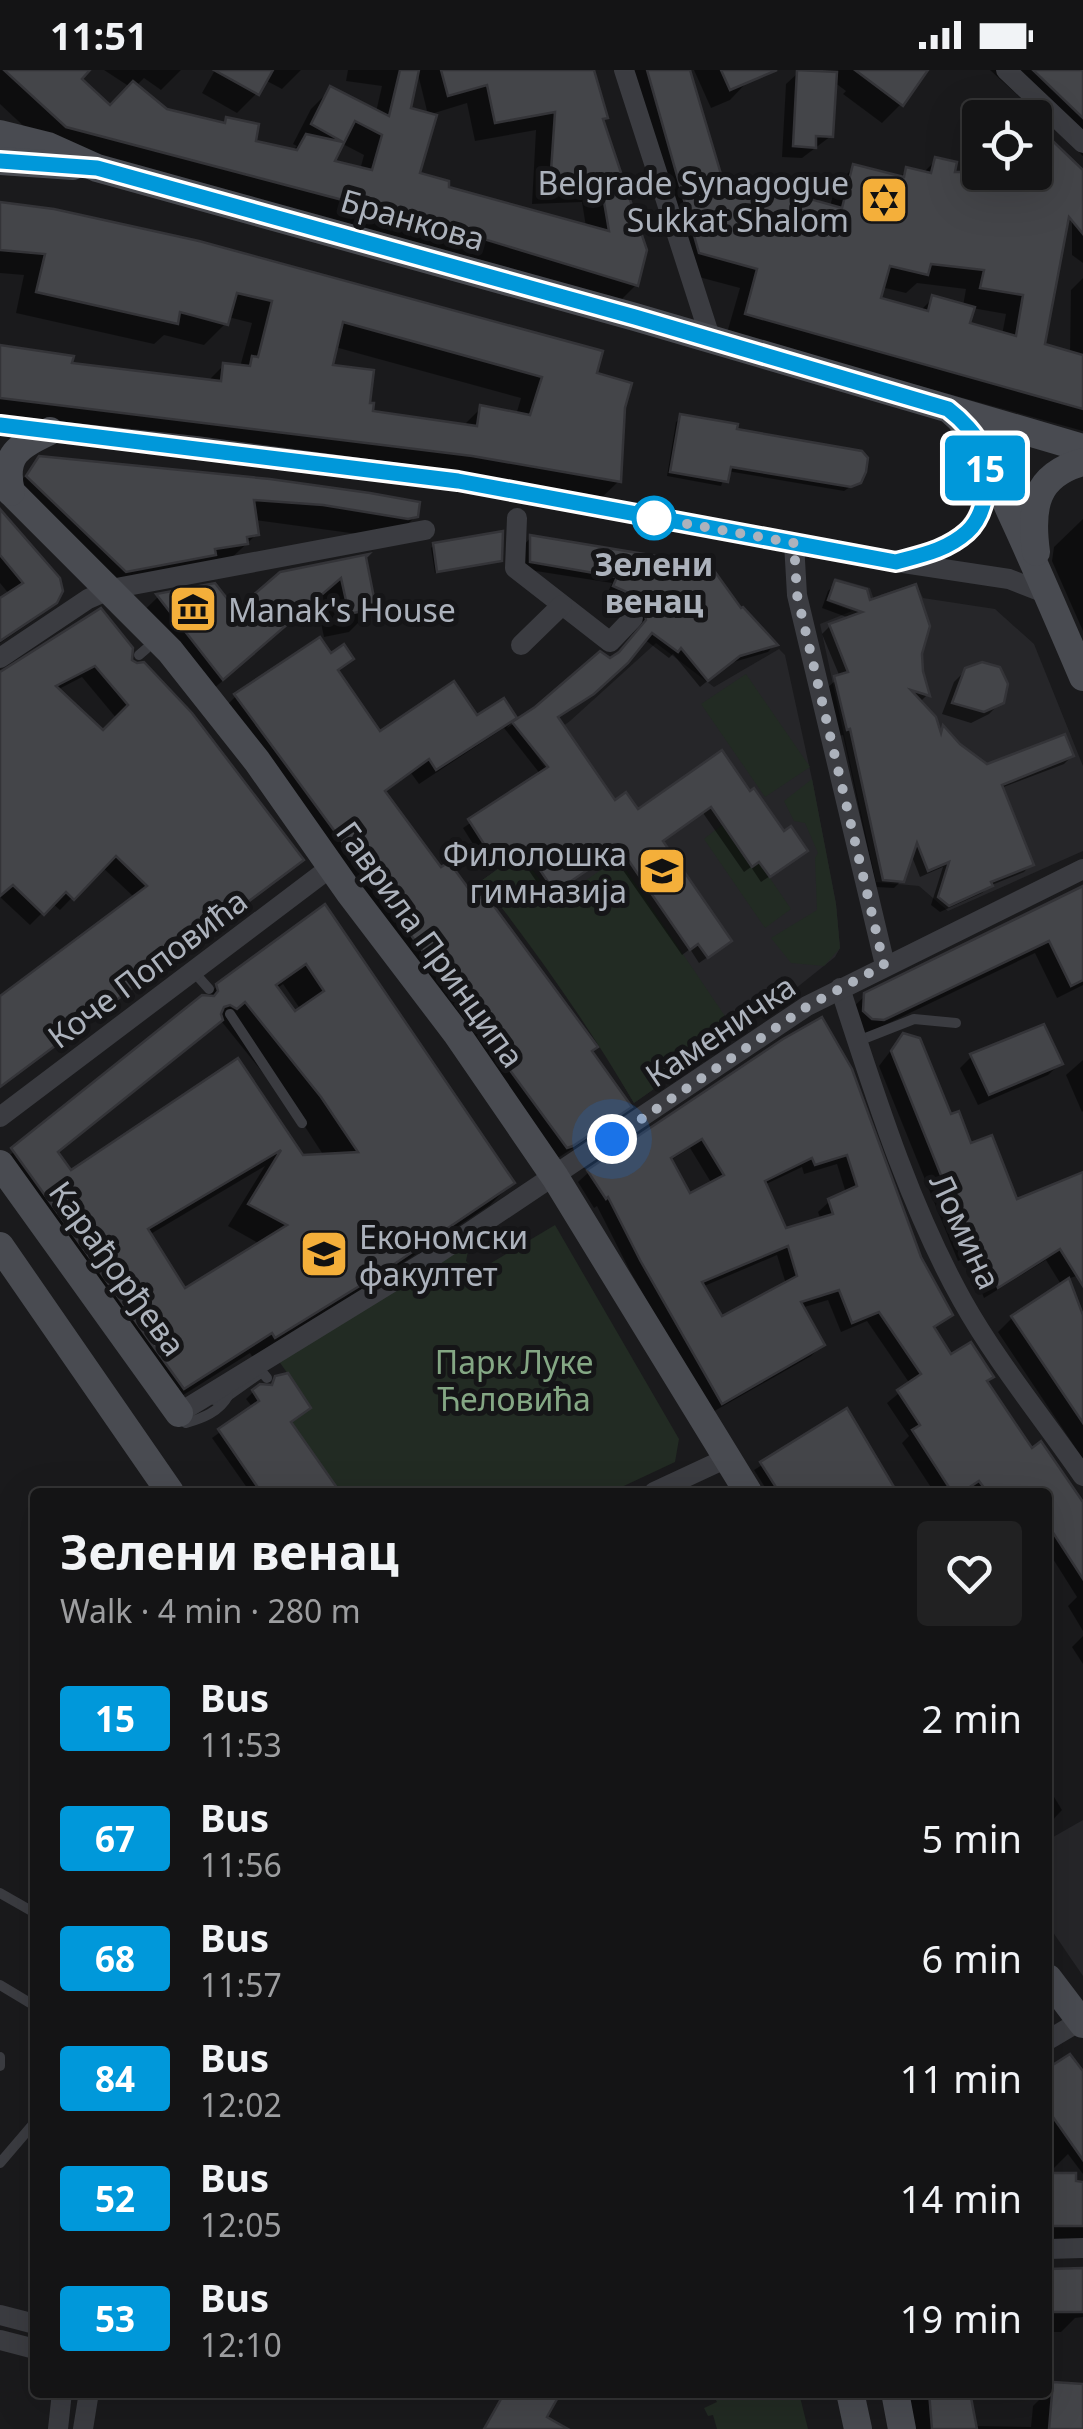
<!DOCTYPE html>
<html lang="en">
<head>
<meta charset="utf-8">
<style>
	:root { --surface:#141415; --page:#212122; --text:#f1f3f6; --muted:#9d9ea0; --line:#333334 }
	body { margin:0; font-family:"Noto Sans",sans-serif; background:var(--page); color:var(--text); height:100vh; display:flex; flex-direction:column; font-size:38px; white-space:nowrap }
	* { box-sizing:border-box; margin:0 }
	p { font-size:32px; color:var(--muted) }
	.icon { flex:none; width:55px; height:55px; fill:none; stroke:currentColor; stroke-width:2; stroke-linecap:round; stroke-linejoin:round }
	.map { position:relative; flex:1; overflow:hidden }
	.details { position:absolute; left:30px; top:1418px; width:1022px; height:910px; display:flex; flex-direction:column; background:var(--surface); border-radius:10px; box-shadow:0 10px 40px #0002,0 0 0 2px var(--line) }
	.details>* { flex:none }
	.badge { padding:0 20px; border-radius:8px; font-size:35px; line-height:65px }
	.controls { position:absolute; left:962px; top:30px; display:grid; gap:20px }
	.controls a { display:grid; place-items:center; width:90px; height:90px; border-radius:10px; background:var(--surface); box-shadow:0 10px 40px #0002,0 0 0 2px var(--line); font-size:50px }
	.you { position:absolute; width:50px; height:50px; margin:-25px; border:8px solid #fff; border-radius:50%; background:#1a73e8; box-shadow:0 0 0 15px #1a73e833 }
	.map>.badge { position:absolute; translate:-50% -50%; box-shadow:0 0 0 5px #fff }
	.round { display:grid; place-items:center; flex:none; width:105px; height:105px; border-radius:10px; background:var(--page) }
	.headline { display:flex; align-items:center; justify-content:space-between; height:170px; padding:0 30px }
	h1 { font-size:48px; font-weight:700; line-height:75px }
	ul { padding:0; list-style:none }
	li { display:flex; align-items:center; gap:30px; height:120px; padding:0 30px }
	li div { flex:1 }
	li b { display:block; font-size:38px }
	li em { font-style:normal }
	li .badge { min-width:110px; font-weight:700; text-align:center }
	.status { display:flex; justify-content:space-between; align-items:center; height:70px; padding:0 50px; background:var(--surface); direction:ltr }
	.status svg { height:28px; fill:currentColor }
	.map>svg:first-child { display:block }
</style>
</head>
<body>
<div class="status"><b>11:51</b><svg viewBox="0 0 49 12"><path d="M0 12V9h3v3zM5 12V6h3v6zM10 12V3h3v9zM15 12V0h3v12zM26 1h20v11H26zM47 4h2v5h-2z"/></svg></div>
<div class="map">
<svg width="1083" height="2359" viewBox="0 0 1083 2359">
	<rect width="100%" height="100%" fill="#1a1a1c"/>
	<g fill="#262629">
		<polygon points="835,508 870,518 876,536 882,534 880,525 916,513 923,528 995,539 1034,574 1083,696 1083,781 948,841 919,816 876,812 820,554 852,541 826,531"/>
		<polygon points="656,573 714,617 779,579 785,585 812,709 836,834 840,878 835,887 790,923 634,1033 599,973 532,875 481,811 577,744 532,679 570,651"/>
		<polygon points="1083,1750 1083,1906 1048,1855 1048,1770"/>
	</g>
	<g fill="#222b23">
		<polygon points="746,604 810,697 765,727 701,634"/>
		<polygon points="812,709 836,834 840,878 824,896 791,893 771,868 817,840 815,788 818,783 805,753 794,751 784,731"/>
		<polygon points="723,754 752,796 759,792 791,839 765,858 704,769"/>
		<path d="M520,783l36,48 62,-43 113,167 54,-37 5,5 -156,110c-46,-78 -97,-151 -153,-222z"/>
		<polygon points="555,1155 679,1369 675,1392 611,1422 340,1422 291,1352 311,1337 276,1287 470,1172 466,1191 476,1202"/>
		<polygon points="712,2323 799,2323 808,2359 717,2359 713,2345 708,2346 704,2338 717,2332"/>
	</g>
	<g fill="#0007" fill-rule="evenodd">
		<path d="M0,0h87l-8,10 31,28 20,-21 -26,-17h77l-20,20 -17,-12 -9,9 31,25 56,13 5,-5 26,22 38,10 6,-6 -4,-2 18,-35 20,-20 45,23 6,-26 -36,-5 2,-11h68l-7,39 8,66 29,14 140,38 -4,-25 -50,2 4,-74 -61,11 -8,-38 -39,12 -11,-45h175l13,47 -4,4 35,164 -20,20 -570,-158 -46,-43zM341,73l23,12 -4,15 -28,-8z"/>
		<polygon points="215,0 301,0 282,19 265,10 257,23 237,43 202,23"/>
		<path d="M621,0h66l32,106 111,31 5,-21 19,-19 45,11 8,-8 15,4 14,-14 11,30 28,3 5,-26v5h55v-45l8,219 27,8 1,-64 12,-12v153l-356,-98 13,-45 -60,-16zM917,213l49,6 -3,17 -30,-8 -14,14 -42,-12 4,-13 25,6zM972,238l34,6 -4,21 -35,-10z"/>
		<polygon points="694,0 744,0 749,10 730,30 711,38"/>
		<polygon points="803,0 925,0 901,34 882,53 843,24 846,21 834,12 831,66 802,88 782,87 786,14 798,3 810,3"/>
		<polygon points="990,0 1083,0 1083,86 1071,74"/>
		<polygon points="1007,31 1025,48 990,48"/>
		<polygon points="1083,119 1083,193 1072,185 1072,130"/>
		<path d="M0,135l594,170 28,33 -3,73 -22,21 -597,-80v-75l69,18 138,17 17,-17 16,2 12,-44 -24,-6 -2,6 -22,22 -40,-10 -10,9 -138,-31 8,-38 -24,-2zM335,277l186,51 -5,17 -35,-7 -18,18 -92,-13 -3,-8 -38,-38z"/>
		<polygon points="681,347 734,361 859,411 844,421 727,401 721,416 667,406 676,352"/>
		<polygon points="40,389 416,446 396,466 387,468 255,450 257,464 226,493 105,521 8,426"/>
		<polygon points="0,442 55,532 41,545 0,573 0,531 10,525 0,513"/>
		<polygon points="1083,449 1083,561 1052,491 1054,477"/>
		<polygon points="531,467 741,542 774,575 768,582 730,593 700,617 673,584 669,588 644,569 626,591 584,631 556,648 615,733 637,743 721,684 798,788 761,812 751,797 744,802 703,743 661,772 721,878 699,893 690,879 682,885 611,783 547,827 517,783 490,801 463,758 541,705 504,658 419,714 411,703 384,723 441,800 589,982 628,1037 612,1053 550,1093 220,642 236,626 330,586 351,588 337,603 379,664 477,648 514,648 507,658 618,586 640,560 637,549 644,540 607,524 612,513 523,499 524,475"/>
		<polygon points="434,475 499,490 435,503 431,478"/>
		<polygon points="363,488 374,537 349,562 324,567 316,530 197,633 133,551 158,527 214,516 236,544"/>
		<polygon points="836,513 868,534 920,584 920,602 927,625 919,633 938,664 943,659 958,676 986,696 1072,686 1064,694 1001,718 1031,794 1024,802 989,816 982,823 940,842 931,835 943,797 920,807 911,784 902,810 894,818 876,817 843,665 839,666 828,617 840,607 822,564 830,556 852,549 822,538 828,521"/>
		<path d="M129,591l172,198 -301,227v-88l135,-100 -33,-31 -42,43 -8,-7 -22,22 -30,-28v-223zM82,607l35,42 -14,15 -46,-44z"/>
		<polygon points="966,600 1001,632 989,644 971,653 942,644 954,612"/>
		<polygon points="1083,819 1083,915 1057,928 1035,883 868,963 858,962 851,939 866,925"/>
		<path d="M324,837l188,276 -22,22 -131,87 -106,66 -3,-5 -89,56 -161,-246 218,-177zM283,914l18,26 -7,4 -18,-25zM222,952l78,97 24,37 -23,1 -64,-95 -167,112 -14,-19zM265,1096l-37,60 32,18 -76,47 -35,-56z"/>
		<polygon points="902,966 949,1048 1016,1132 1083,1102 1083,1204 1067,1209 1079,1242 1083,1240 1083,1389 998,1262 1012,1248 1062,1216 1046,1190 984,1228 968,1187 958,1191 879,996"/>
		<path d="M784,971l134,217 32,57 -18,15 19,28 34,24 46,69 52,56v124l-15,-25 9,-9 -29,-46v-59h-114l-32,-49 7,-7 -22,-33 23,-19 -43,-63 -26,11 -13,-32 -27,8 21,37 -11,11 -100,57 -81,-142 -33,-65 -3,2 -16,-26 11,-10zM690,1078l22,36 -23,12 -20,-35zM837,1094l9,29 -16,8 -12,11 3,8 -37,11 -20,-46 38,-18 2,7zM777,1185l9,29 -65,35 -19,-32z"/>
		<polygon points="972,986 1060,994 1048,1005 978,1035 960,998"/>
		<polygon points="1083,990 1083,1041 1082,1042 1066,1005"/>
		<polygon points="277,1309 289,1353 337,1422 250,1422 212,1368 253,1338 246,1329 253,1322 268,1317"/>
		<polygon points="846,1342 896,1422 768,1422 754,1400"/>
		<polygon points="1083,1566 1083,1594 1072,1577"/>
		<polygon points="1051,1722 1062,1740 1048,1755 1048,1724"/>
		<polygon points="1070,1987 1083,2003 1083,2104 1068,2084 1052,2100 1048,2094 1048,2001"/>
		<polygon points="1048,2105 1073,2105 1074,2114 1083,2114 1083,2176 1048,2177"/>
		<polygon points="1048,2201 1083,2201 1083,2247 1075,2248 1061,2262 1048,2262"/>
		<polygon points="1054,2315 1083,2317 1083,2359 911,2359 905,2322 968,2322 974,2356 1031,2357 1033,2336"/>
	</g>
	<g fill="#444549" stroke="#343438" stroke-width="2.5" fill-rule="evenodd">
		<path d="M4,0h86l-8,9 28,26 23,-24 34,28 58,14 1,-6 33,7 -3,17 41,9 9,-16 37,8 -32,-18 19,-38 59,30 11,-46h19l-8,38 26,7 -17,58 29,8v6l160,44 -8,-47 -51,2 5,-74 -60,11 -8,-38 -39,11 -7,-26h153l14,48 -5,1 44,131 -9,36 -197,-60 -375,-99zM355,51l27,14 -10,35 -37,-9z"/>
		<polygon points="214,0 273,0 259,25"/>
		<path d="M647,0h43l31,104 121,34 11,-44 51,13 2,-10 25,6 4,-16 22,5 -2,10h80v-48l48,46v64l-14,-17 -24,127 38,11v54l-338,-95 12,-45 -58,-16zM931,194l53,6 -4,18 43,7 -7,41 -46,-13 5,-16 -43,-12 -4,16 -47,-13 9,-32 38,9z"/>
		<polygon points="721,0 777,0 730,20"/>
		<polygon points="797,0 837,2 833,67 816,66 816,78 793,76"/>
		<polygon points="855,0 928,0 903,36"/>
		<polygon points="1033,0 1083,0 1083,48"/>
		<path d="M0,132l54,7 145,32 404,110 -6,22 35,10 -7,25 -4,74 -149,-26 -472,-58v-53l74,11 -2,7 149,18 2,-18 27,3 2,-10 6,1 14,-56 -35,-8 -9,32 -48,-13 -2,12 -142,-32 9,-38 -45,-4zM343,252l199,55 -12,38 -50,-10 -3,21 -104,-15 1,-8h-4l4,-33 -41,-5z"/>
		<polygon points="680,344 738,354 737,359 862,381 868,388 866,402 861,413 851,417 731,397 728,412 670,402"/>
		<polygon points="39,386 270,409 370,423 420,432 418,447 408,449 323,435 254,430 259,465 247,467 248,474 215,479 216,485 126,502 26,406"/>
		<polygon points="0,439 60,508 63,521 57,533 0,571 0,528 23,513 0,485"/>
		<polygon points="503,461 502,491 437,502 433,473"/>
		<polygon points="530,465 710,495 741,538 743,537 778,575 740,586 708,611 681,578 678,582 652,563 628,593 594,624 558,647 615,730 626,722 638,739 722,680 750,721 754,718 784,761 791,756 808,781 770,807 759,792 752,797 711,737 663,771 732,871 708,888 698,874 690,880 620,778 555,822 525,778 498,796 468,749 548,697 512,652 535,637 600,581 610,588 619,582 646,550 644,540 649,532 613,516 617,507 530,492"/>
		<polygon points="369,484 366,487 376,538 349,544 341,508 223,610 156,524 215,513 236,540 280,502"/>
		<polygon points="835,510 867,519 870,530 916,514 930,556 922,584 923,601 930,626 911,620 936,647 941,663 943,655 960,674 987,694 1065,664 1074,686 1002,715 1034,795 991,812 993,816 949,836 938,827 949,792 928,801 917,773 904,812 883,810 850,659 847,660 834,606 848,602 829,554 862,542 828,530"/>
		<path d="M101,538l32,40 -1,12 5,3 7,-1 48,51 112,147 -304,227v-91l147,-110 -31,-30 -42,44 -8,-8 -22,23 -31,-30 -13,11v-224zM95,596l33,39 -25,25 -47,-44z"/>
		<polygon points="320,567 331,583 344,574 354,589 338,600 380,661 454,611 477,645 504,628 517,648 436,700 429,689 385,721 441,797 449,792 477,830 485,824 598,977 592,981 632,1037 573,1076 567,1078 234,624"/>
		<polygon points="982,592 1000,597 1008,614 1004,633 984,642 952,633 965,598"/>
		<polygon points="1083,816 1083,910 1071,916 1049,871 884,950 872,949 863,941 864,923"/>
		<path d="M325,834l190,279 -131,88 -109,67 -3,-5 -88,56 -173,-241 191,-153 12,1 4,-5 -2,-7zM306,894l18,27 -29,20 -19,-26zM245,932l76,95 37,55 -55,3 -65,-97 -167,112 -13,-18 165,-132 -2,-6 3,-7 6,-2 7,4zM281,1080l-33,54 39,21 -102,63 -37,-59z"/>
		<path d="M822,947l30,52 69,188 32,58 -19,12 17,27 20,-12 23,35 -7,4 45,67 9,-7 42,61v77l-35,-54v-33h-61l-8,-11 -17,11h-10l-40,-62 8,-5 -23,-35 24,-16 -42,-62 -27,11 -13,-33 -38,12 24,43 -103,59 -82,-144 -32,-63 -2,2 -19,-29 196,-131zM702,1069l22,36 -34,18 -19,-35zM847,1085l10,31 -29,13 5,15 -47,14 -21,-47 47,-23 3,7zM788,1176l9,30 -75,40 -20,-34z"/>
		<polygon points="1044,954 1063,994 989,1025 970,984"/>
		<polygon points="903,963 920,968 951,1044 959,1041 971,1073 992,1065 1017,1129 1083,1102 1083,1216 1060,1179 998,1218 981,1176 971,1180 891,981"/>
		<polygon points="1069,1208 1083,1245 1083,1353 1011,1246"/>
		<polygon points="288,1303 311,1338 291,1352 340,1422 261,1422 218,1359 259,1331 252,1320 260,1314 272,1315 275,1306"/>
		<polygon points="847,1338 897,1422 779,1422 760,1392"/>
		<polygon points="1070,1984 1083,2001 1083,2090 1048,2040 1048,1998"/>
		<polygon points="1048,2103 1076,2103 1076,2111 1083,2112 1083,2156 1048,2156"/>
		<polygon points="1083,2198 1083,2242 1050,2242 1048,2199"/>
		<polygon points="1053,2312 1083,2314 1083,2359 1049,2359"/>
		<polygon points="505,2322 561,2322 547,2347 568,2359 484,2359"/>
		<polygon points="929,2322 970,2322 977,2359 932,2359"/>
	</g>
	<g fill="none" stroke-linecap="round" stroke-linejoin="round">
		<g stroke="#3b3c41" stroke-width="10">
			<polyline points="139,585 146,579"/>
			<polyline points="193,901 209,919"/>
			<polyline points="230,944 302,1053"/>
			<polyline points="858,971 914,949 956,953"/>
			<polyline points="214,1330 228,1326 262,1302 267,1308"/>
			<path d="M186,1353c17,-5 33,-11 42,-27"/>
			<polyline points="0,1823 35,1843"/>
			<polyline points="0,1915 35,1936"/>
			<polyline points="0,1987 0,1996"/>
			<polyline points="0,2093 35,2052"/>
		</g>
		<g stroke="#3b3c41" stroke-width="20">
			<polyline points="624,0 711,270"/>
			<polyline points="1006,0 1083,73"/>
			<polyline points="0,355 196,376 458,411 897,492 1009,509 1050,525"/>
			<polyline points="517,448 515,498 610,572 633,548"/>
			<polyline points="794,473 797,525 885,895"/>
			<path d="M908,489c55,-14 83,-36 76,-97"/>
			<polyline points="521,575 562,535"/>
			<polyline points="0,588 88,529 111,519 425,460"/>
			<path d="M840,918c34,104 68,215 122,312 34,61 81,118 121,176"/>
			<polyline points="0,1047 331,797"/>
			<polyline points="179,1343 428,1190 807,936 1083,799"/>
			<polyline points="654,1422 727,1388"/>
			<polyline points="1048,1970 1080,1951"/>
			<polyline points="1048,2179 1083,2178"/>
			<polyline points="0,2245 35,2254"/>
			<polyline points="0,2270 35,2279"/>
			<polyline points="58,2359 62,2322"/>
			<polyline points="83,2359 89,2322"/>
		</g>
		<g stroke="#494b51" stroke-width="28">
			<polyline points="0,64 48,76 97,98 635,247 1083,378"/>
			<polyline points="0,91 73,96"/>
			<path d="M950,340c32,26 45,68 62,105 25,54 48,108 71,162"/>
			<polyline points="0,411 170,581 257,691 349,822 457,964 555,1107 748,1422"/>
			<path d="M11,422c-9,-38 8,-46 39,-61"/>
			<path d="M1036,482c-6,-45 -1,-77 47,-90"/>
			<polyline points="0,1094 179,1343"/>
			<polyline points="0,1176 170,1422"/>
			<polyline points="1048,1908 1083,1954"/>
			<polyline points="850,2322 858,2359"/>
			<polyline points="895,2322 902,2359"/>
		</g>
	</g>
	<g fill="none" stroke-linecap="round" stroke-linejoin="round">
		<g stroke="#fff" stroke-width="22">
			<path id="line" d="M0,91l97,7 538,149 313,92c13,10 29,26 35,42 8,24 4,63 -16,81 -20,18 -45,23 -71,30l-438,-81 -458,-56"/>
		</g>
		<use href="#line" stroke="#0098da" stroke-width="15"/>
		<polyline stroke="#acb2bc" stroke-width="10" stroke-dasharray="0 18" points="612,1069 808,936 884,895 797,525 794,473 654,448"/>
	</g>
	<defs>
		<g id="synagogue-square" transform="scale(2.5)"><rect x="-9" y="-9" width="18" height="18" rx="4" fill="#f4af3a" stroke="#151517"/><path d="M0-6.5L5.6 3.2H-5.6ZM0 6.5L5.6-3.2H-5.6Z" fill="#111"/></g>
		<g id="museum-square" transform="scale(2.5)"><rect x="-9" y="-9" width="18" height="18" rx="4" fill="#f4af3a" stroke="#151517"/><path d="M0-6L6-3V-2H-6V-3ZM-5-1h2V3h-2ZM-1-1h2V3h-2ZM3-1h2V3H3ZM-6 4H6V6H-6Z" fill="#111"/></g>
		<g id="school-square" transform="scale(2.5)"><rect x="-9" y="-9" width="18" height="18" rx="4" fill="#f4af3a" stroke="#151517"/><path d="M0-5L7-2L0 1L-7-2ZM-4 1L0 2.5L4 1V4Q0 6-4 4Z" fill="#111"/></g>
		<g id="university-square" transform="scale(2.5)"><rect x="-9" y="-9" width="18" height="18" rx="4" fill="#f4af3a" stroke="#151517"/><path d="M0-5L7-2L0 1L-7-2ZM-4 1L0 2.5L4 1V4Q0 6-4 4Z" fill="#111"/></g>
	</defs>
	<g fill-rule="evenodd">
		<use href="#synagogue-square" x="884" y="130"/>
		<use href="#museum-square" x="193" y="539"/>
		<use href="#school-square" x="662" y="801"/>
		<use href="#university-square" x="324" y="1184"/>
	</g>
	<circle fill="#fff" stroke="#0098da" stroke-width="5" cx="654" cy="448" r="20"/>
	<g text-anchor="middle" dominant-baseline="central" stroke-width="10" stroke-linejoin="round" paint-order="stroke">
		<g font-size="32" fill="#acb2bc" stroke="#151517" text-anchor="end">
			<text x="849" y="112">Belgrade Synagogue<tspan x="849" dy="37">Sukkat Shalom</tspan></text>
			<text x="228" y="539" text-anchor="start">Manak's House</text>
			<text x="627" y="783">Филолошка<tspan x="627" dy="37">гимназија</tspan></text>
			<text x="359" y="1166" text-anchor="start">Економски<tspan x="359" dy="37">факултет</tspan></text>
		</g>
		<g font-size="32" fill="#acb2bc" stroke="#151517">
			<text transform="translate(413 149) rotate(16)">Бранкова</text>
			<text transform="translate(431 874) rotate(54)">Гаврила Принципа</text>
			<text transform="translate(147 898) rotate(-37)">Коче Поповића</text>
			<text transform="translate(720 960) rotate(-34)">Каменичка</text>
			<text transform="translate(966 1161) rotate(65)">Ломина</text>
			<text transform="translate(118 1198) rotate(54)">Карађорђева</text>
		</g>
		<g font-size="32" font-weight="bold" fill="#acb2bc" stroke="#151517">
			<text x="654" y="493">Зелени<tspan x="654" dy="37">венац</tspan></text>
		</g>
		<g font-size="32" fill="#84a784" stroke="#151517">
			<text x="514" y="1291">Парк Луке<tspan x="514" dy="37">Ћеловића</tspan></text>
		</g>
	</g>
</svg>
<div class="controls">
<a><svg class="icon" aria-label="locate" viewBox="0 0 24 24"><circle cx="12" cy="12" r="6"/><path d="M12 2v4M12 18v4M2 12h4M18 12h4"/></svg></a>
</div>
<div class="you" style="left:612px;top:1069px"></div>
<b class="badge" style="left:985px;top:398px;background:#0098da;color:#fff">15</b>
<section class="details">
<div class="headline"><div><h1>Зелени венац</h1><p>Walk · 4 min · 280 m</p></div><a class="round"><svg class="icon" aria-label="heart" viewBox="0 0 24 24"><path d="M12 20l-8-8c-3-5 5-10 8-4 3-6 11-1 8 4z"/></svg></a></div>
<ul>
<li><span class="badge" style="background:#0098da;color:#fff">15</span><div><b>Bus</b><p>11:53</p></div><em>2 min</em></li>
<li><span class="badge" style="background:#0098da;color:#fff">67</span><div><b>Bus</b><p>11:56</p></div><em>5 min</em></li>
<li><span class="badge" style="background:#0098da;color:#fff">68</span><div><b>Bus</b><p>11:57</p></div><em>6 min</em></li>
<li><span class="badge" style="background:#0098da;color:#fff">84</span><div><b>Bus</b><p>12:02</p></div><em>11 min</em></li>
<li><span class="badge" style="background:#0098da;color:#fff">52</span><div><b>Bus</b><p>12:05</p></div><em>14 min</em></li>
<li><span class="badge" style="background:#0098da;color:#fff">53</span><div><b>Bus</b><p>12:10</p></div><em>19 min</em></li>
</ul>
</section>
</div>
</body>
</html>
